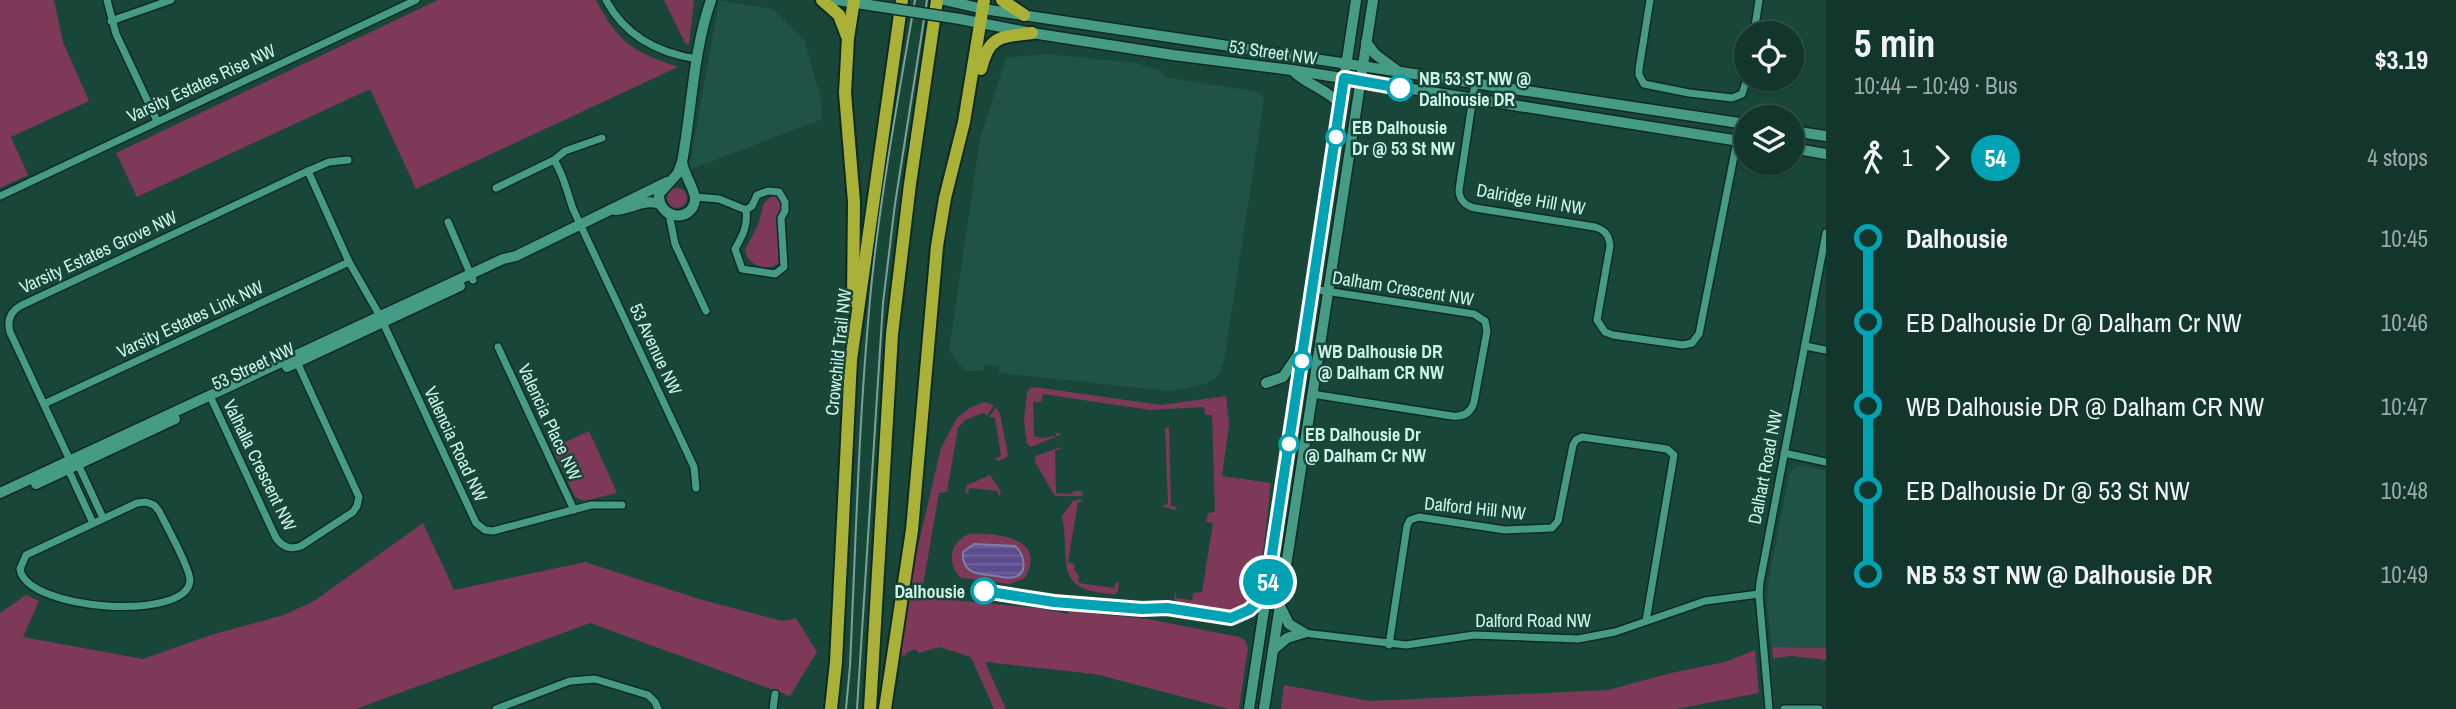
<!DOCTYPE html>
<html lang="en">
<head>
<meta charset="utf-8">
<style>
	:root { --surface:#12352c; --page:#1b3d34; --text:#f1f3f6; --muted:#9caba9; --line:#315048 }
	body { margin:0; font-family:"Archivo Narrow",sans-serif; background:var(--page); color:var(--text); height:100vh; display:flex; flex-direction:column; font-size:26px; white-space:nowrap }
	* { box-sizing:border-box; margin:0 }
	p { font-size:23px; color:var(--muted) }
	.icon { flex:none; width:38px; height:38px; fill:none; stroke:currentColor; stroke-width:2; stroke-linecap:round; stroke-linejoin:round }
	.map { position:relative; flex:1; overflow:hidden }
	.side { display:flex; flex-direction:column; background:var(--surface); width:630px }
	.side>* { flex:none }
	.badge { padding:0 14px; border-radius:23px; font-size:24px; line-height:46px }
	.controls { position:absolute; left:1734px; top:21px; display:grid; gap:14px }
	.controls a { display:grid; place-items:center; width:70px; height:70px; border-radius:50%; background:var(--surface); box-shadow:0 2px 5px #0004,0 0 0 2px var(--line); font-size:35px }
	.map>.badge { position:absolute; translate:-50% -50%; box-shadow:0 0 0 4px #fff }
	.legs { display:flex; align-items:center; gap:10px; height:77px; padding:0 28px; font-size:23px }
	.legs p { margin-inline-start:auto }
	.overview { display:flex; align-items:center; justify-content:space-between; height:119px; padding:0 28px }
	h1 { font-size:38px; font-weight:800; line-height:52px }
	ul { padding:0 28px; list-style:none }
	li { display:flex; align-items:center; gap:24px; height:84px; font-size:26px }
	li i { display:grid; place-items:center; width:10px; height:100%; margin:0 9px; background:currentColor }
	li i::after { content:''; width:18px; height:18px; margin:-9px; border:5px solid; border-radius:50%; background:var(--surface) }
	li p { margin-inline-start:auto }
	li:first-child i { background:linear-gradient(#0000 50%,currentColor 0) }
	li:last-child i { background:linear-gradient(currentColor 50%,#0000 0) }
	main { display:flex; flex:1; min-height:0 }
	.map>svg:first-child { display:block }
</style>
</head>
<body>
<main>
<div class="map">
<svg width="1826" height="709" viewBox="0 0 1826 709">
	<defs>
		<pattern id="water-rules" width="6" height="5" patternUnits="userSpaceOnUse" patternTransform="scale(1.75)"><rect width="6" height="5" fill="#5c4c8e"/><path d="M0 2.5h6" fill="none" stroke="#72669e"/></pattern>
	</defs>
	<rect width="100%" height="100%" fill="#18473a"/>
	<g fill="#1f5345">
		<polygon points="719,0 773,9 804,39 821,99 822,119 689,170"/>
		<polygon points="1046,54 1135,63 1162,71 1165,77 1258,92 1263,96 1264,101 1224,361 1220,374 1207,383 1180,390 1159,390 999,373 999,366 983,365 983,371 965,371 949,351 980,139 1006,58"/>
		<polygon points="1801,465 1826,471 1826,648 1772,647 1767,605 1768,583 1789,474 1795,467"/>
	</g>
	<g fill="#7e3858" fill-rule="evenodd">
		<polygon points="0,0 54,0 63,42 89,101 11,137 28,175 0,188"/>
		<path d="M438,0h158c23,44 36,51 82,67l-262,122 -46,-100 -233,108 -21,-44z"/>
		<polygon points="664,0 694,0 689,45 685,43"/>
		<circle cx="677" cy="198" r="10"/>
		<path d="M772,196l10,3 -1,60 -1,4c-14,9 -32,3 -35,-13l13,-25 6,-22z"/>
		<path d="M1034,387l127,18 65,-9 3,29 -7,51 49,7c-4,25 -7,113 -30,125 -9,4 -23,1 -32,-1 -11,-1 -29,-2 -35,-8l2,-8v7l16,2 1,-7 9,-1 11,-69 -7,-1 2,-9 7,-1 -3,-97h-7l-1,-8 -54,3 -107,-16 -2,8h-8l1,34 7,2 15,-2v-3h4v2l-29,12 -4,-3 -3,-23 3,-28 2,-4z"/>
		<polygon points="984,402 994,405 987,416 983,413 965,420 958,428 947,492 939,493 921,597 1037,608 1068,614 1069,611 1148,619 1239,637 1245,640 1248,648 1239,709 1229,709 1095,674 985,662 1006,709 994,709 971,657 939,647 919,653 915,649 906,653 905,656 899,655 916,555 941,448 957,418 971,407"/>
		<polygon points="996,408 1000,414 1008,454 1006,458 997,461 996,458 1001,456 995,418 989,417"/>
		<polygon points="1169,427 1171,506 1177,507 1175,510 1161,506 1168,504 1165,428"/>
		<polygon points="589,431 617,493 584,501 575,497 552,448"/>
		<polygon points="1060,447 1061,449 1055,450 1056,493 1072,494 1073,491 1083,491 1082,496 1055,496 1035,462 1036,456"/>
		<polygon points="990,475 1001,492 999,497 998,491 969,488 968,494 965,492 967,485"/>
		<path d="M1080,499l3,3h-5l-10,60 6,2 1,7 4,5 -1,7 36,5 2,-6 3,1 -1,8 -3,3c-64,-3 -44,-32 -53,-78l11,-15z"/>
		<polygon points="423,523 454,590 585,562 699,599 782,621 796,618 817,652 790,696 590,623 356,709 0,709 0,613 26,595 39,601 23,637 143,659 211,635 284,615 314,601"/>
		<path d="M969,534c27,-1 79,3 56,44l-15,6 -49,-6c-15,-14 -11,-37 8,-44zM998,545l17,1 8,20 -4,8z"/>
		<polygon points="1772,647 1826,648 1826,660 1791,656 1773,658"/>
		<polygon points="1755,650 1759,693 1676,709 1281,709 1284,685 1370,701 1608,690 1671,673 1725,662"/>
	</g>
	<path fill="url(#water-rules)" stroke="#7e7fa9" stroke-width="2" d="M974,544l41,2c9,7 14,28 -1,31 -5,2 -12,0 -17,-1 -17,-2 -36,-1 -34,-24z"/>
	<g fill="none" stroke-linecap="round" stroke-linejoin="round">
		<g stroke="#0f2a22" stroke-width="10">
			<g id="street">
				<polyline points="107,0 116,34 157,121"/>
				<path d="M606,0c19,36 52,53 91,59"/>
				<polyline points="1650,0 1639,69 1639,75 1644,84 1689,93 1732,98 1742,94 1747,79"/>
				<polyline points="111,21 171,0"/>
				<polyline points="1754,33 1759,0"/>
				<path d="M1475,83l-16,107c0,10 7,16 16,18l120,19c10,3 14,8 15,19l-13,74 8,12 8,3 70,10 9,-2 7,-9 38,-193"/>
				<path d="M554,160c10,15 13,32 19,49l121,258 2,21"/>
				<polyline points="308,171 329,162 348,160"/>
				<polyline points="496,188 554,160 565,151 602,138"/>
				<path d="M768,191l11,1 6,10v9l-4,7 3,49 -9,7 -33,-5 -7,-20c8,-14 13,-23 11,-39l6,-4 5,-11z"/>
				<polyline points="0,196 416,0"/>
				<polyline points="695,197 719,199 746,210"/>
				<polyline points="669,214 675,244 706,311"/>
				<polyline points="448,222 473,280"/>
				<polyline points="1805,346 1826,350"/>
				<polyline points="498,347 574,510"/>
				<path d="M1312,394l140,22c11,1 19,-3 22,-14l13,-71 -2,-10 -11,-7 -161,-25"/>
				<path d="M210,396l66,142c7,9 14,12 25,8l52,-34 4,-6 2,-9 -63,-137"/>
				<polyline points="44,404 349,262"/>
				<polyline points="1784,453 1826,462"/>
				<polyline points="70,465 68,469 93,523"/>
				<path d="M146,502l8,3 5,6c7,14 31,57 31,69 -1,42 -164,31 -170,-11l6,-14 111,-52z"/>
				<path d="M103,518l-25,-54 -7,-3 -4,-7 -57,-122c-3,-11 0,-20 10,-26l288,-135 41,91 31,54 96,207 9,7 8,1 98,-26h31"/>
				<polyline points="1304,633 1406,645 1474,635 1578,639 1615,632 1705,601 1759,594"/>
				<polyline points="1389,645 1407,526 1410,520 1419,517 1505,530 1552,528 1558,521 1573,445 1576,440 1582,437 1667,449 1674,455 1646,621"/>
				<polyline points="496,709 570,681 595,679 648,695 655,702 658,709"/>
				<polyline points="773,709 775,694"/>
				<polyline points="1769,709 1759,594 1760,582 1826,233"/>
				<polyline points="1784,709 1819,709"/>
			</g>
		</g>
		<g stroke="#0f2a22" stroke-width="13">
			<g id="secondary">
				<polyline points="837,0 876,6"/>
				<polyline points="944,0 983,9 1746,124"/>
				<polyline points="960,19 1032,33 1173,55 1292,70 1746,142"/>
				<polyline points="1366,42 1375,54 1399,72"/>
				<path d="M1292,70c16,16 34,18 49,35"/>
				<polyline points="1792,131 1826,136"/>
				<polyline points="1792,148 1826,154"/>
				<path d="M682,162c2,13 14,29 13,38 -3,23 -37,20 -36,-6l19,-21 4,-11c10,-53 11,-111 29,-162"/>
				<path d="M615,210c17,-1 29,-12 45,-6"/>
				<polyline points="287,367 460,286"/>
				<polyline points="1266,383 1283,377 1300,352"/>
				<polyline points="36,484 175,419"/>
				<polyline points="0,493 503,259 516,256 667,182"/>
				<polyline points="1280,606 1289,624 1304,633"/>
				<polyline points="1231,618 1249,610 1266,594"/>
				<polyline points="1273,650 1287,638 1303,633"/>
				<polyline points="1249,709 1356,0"/>
				<polyline points="1264,709 1373,0"/>
			</g>
		</g>
		<g stroke="#0f2a22" stroke-width="16">
			<g id="highway">
				<polyline points="822,0 839,15 847,36"/>
				<polyline points="1002,0 1024,15"/>
				<path d="M981,69c8,-34 20,-32 51,-36"/>
				<polyline points="853,301 854,202 845,93 848,38 854,0"/>
				<polyline points="831,709 836,662 851,360 902,0"/>
				<polyline points="870,709 892,334 910,184 937,0"/>
				<polyline points="885,709 912,530 937,246 945,198 964,122 984,0"/>
			</g>
		</g>
		<use href="#street" stroke="#459b84" stroke-width="7"/>
		<use href="#secondary" stroke="#459b84" stroke-width="10"/>
		<use href="#highway" stroke="#aab137" stroke-width="12"/>
		<g stroke="#78a396" stroke-width="2">
			<path d="M846,709l4,-43c6,-129 9,-258 22,-387 10,-94 27,-186 43,-279"/>
			<polyline points="857,709 883,303 895,204 927,0"/>
		</g>
		<g stroke="#0f2a22" stroke-width="13" stroke-linecap="butt">
			<polyline id="secondary-bridge" points="876,6 960,19"/>
		</g>
		<use href="#secondary-bridge" stroke="#459b84" stroke-width="10"/>
	</g>
	<g fill="none" stroke-linecap="round" stroke-linejoin="round">
		<g stroke="#fff" stroke-width="16">
			<polyline id="line-1" points="984,591 1054,602 1142,609 1167,608 1231,618 1249,610 1266,594 1344,78 1400,88"/>
		</g>
		<use href="#line-1" stroke="#00a3b4" stroke-width="10"/>
	</g>
	<g fill="#fff" stroke="#00a3b4" stroke-width="3.5">
		<circle cx="1400" cy="88" r="12"/>
		<circle cx="1336" cy="137" r="9"/>
		<circle cx="1302" cy="361" r="9"/>
		<circle cx="1289" cy="444" r="9"/>
		<circle cx="984" cy="591" r="12"/>
	</g>
	<g text-anchor="middle" dominant-baseline="central" stroke-width="5" stroke-linejoin="round" paint-order="stroke">
		<g font-size="18" fill="#cdf5e8" stroke="#18473a">
			<text transform="translate(1273 52) rotate(8)">53 Street NW</text>
			<text transform="translate(201 83) rotate(-25)">Varsity Estates Rise NW</text>
			<text transform="translate(1531 199) rotate(10)">Dalridge Hill NW</text>
			<text transform="translate(98 252) rotate(-25)">Varsity Estates Grove NW</text>
			<text transform="translate(1403 288) rotate(9)">Dalham Crescent NW</text>
			<text transform="translate(190 319) rotate(-25)">Varsity Estates Link NW</text>
			<text transform="translate(656 349) rotate(65)">53 Avenue NW</text>
			<text transform="translate(838 352) rotate(-84)">Crowchild Trail NW</text>
			<text transform="translate(253 366) rotate(-25)">53 Street NW</text>
			<text transform="translate(550 422) rotate(65)">Valencia Place NW</text>
			<text transform="translate(456 444) rotate(65)">Valencia Road NW</text>
			<text transform="translate(260 465) rotate(64)">Valhalla Crescent NW</text>
			<text transform="translate(1765 467) rotate(-79)">Dalhart Road NW</text>
			<text transform="translate(1475 508) rotate(6)">Dalford Hill NW</text>
			<text x="1533" y="620">Dalford Road NW</text>
		</g>
		<g font-size="18" font-weight="bold" fill="#cdf5e8" stroke="#18473a" text-anchor="start">
			<text x="1419" y="78">NB 53 ST NW @<tspan x="1419" dy="21">Dalhousie DR</tspan></text>
			<text x="1352" y="127">EB Dalhousie<tspan x="1352" dy="21">Dr @ 53 St NW</tspan></text>
			<text x="1318" y="351">WB Dalhousie DR<tspan x="1318" dy="21">@ Dalham CR NW</tspan></text>
			<text x="1305" y="434">EB Dalhousie Dr<tspan x="1305" dy="21">@ Dalham Cr NW</tspan></text>
			<text x="965" y="591" text-anchor="end">Dalhousie</text>
		</g>
	</g>
</svg>
<div class="controls">
<a><svg class="icon" aria-label="locate" viewBox="0 0 24 24"><circle cx="12" cy="12" r="6"/><path d="M12 2v4M12 18v4M2 12h4M18 12h4"/></svg></a>
<a><svg class="icon" aria-label="layers" viewBox="0 0 24 24"><path d="M12 4l9 5-9 5-9-5zM3 14l9 5 9-5"/></svg></a>
</div>
<b class="badge" style="left:1268px;top:582px;background:#00a3b4;color:#fff">54</b>
</div>
<section class="side">
<div class="overview"><div><h1>5 min</h1><p>10:44 – 10:49 · Bus</p></div><b>$3.19</b></div>
<div class="legs"><svg class="icon" aria-label="walk" viewBox="0 0 24 24"><circle cx="13" cy="4" r="2"/><path d="M13 8l-2 6 4 7M11 14l-3 7M7 12l3-4h3l4 4"/></svg>1<svg class="icon" aria-label="forward" viewBox="0 0 24 24"><path d="M9 5l7 7-7 7"/></svg><b class="badge" style="background:#00a3b4;color:#fff">54</b><p>4 stops</p></div>
<ul>
<li><i style="color:#00a3b4"></i><b>Dalhousie</b><p>10:45</p></li>
<li><i style="color:#00a3b4"></i><span>EB Dalhousie Dr @ Dalham Cr NW</span><p>10:46</p></li>
<li><i style="color:#00a3b4"></i><span>WB Dalhousie DR @ Dalham CR NW</span><p>10:47</p></li>
<li><i style="color:#00a3b4"></i><span>EB Dalhousie Dr @ 53 St NW</span><p>10:48</p></li>
<li><i style="color:#00a3b4"></i><b>NB 53 ST NW @ Dalhousie DR</b><p>10:49</p></li>
</ul>
</section>
</main>
</body>
</html>
